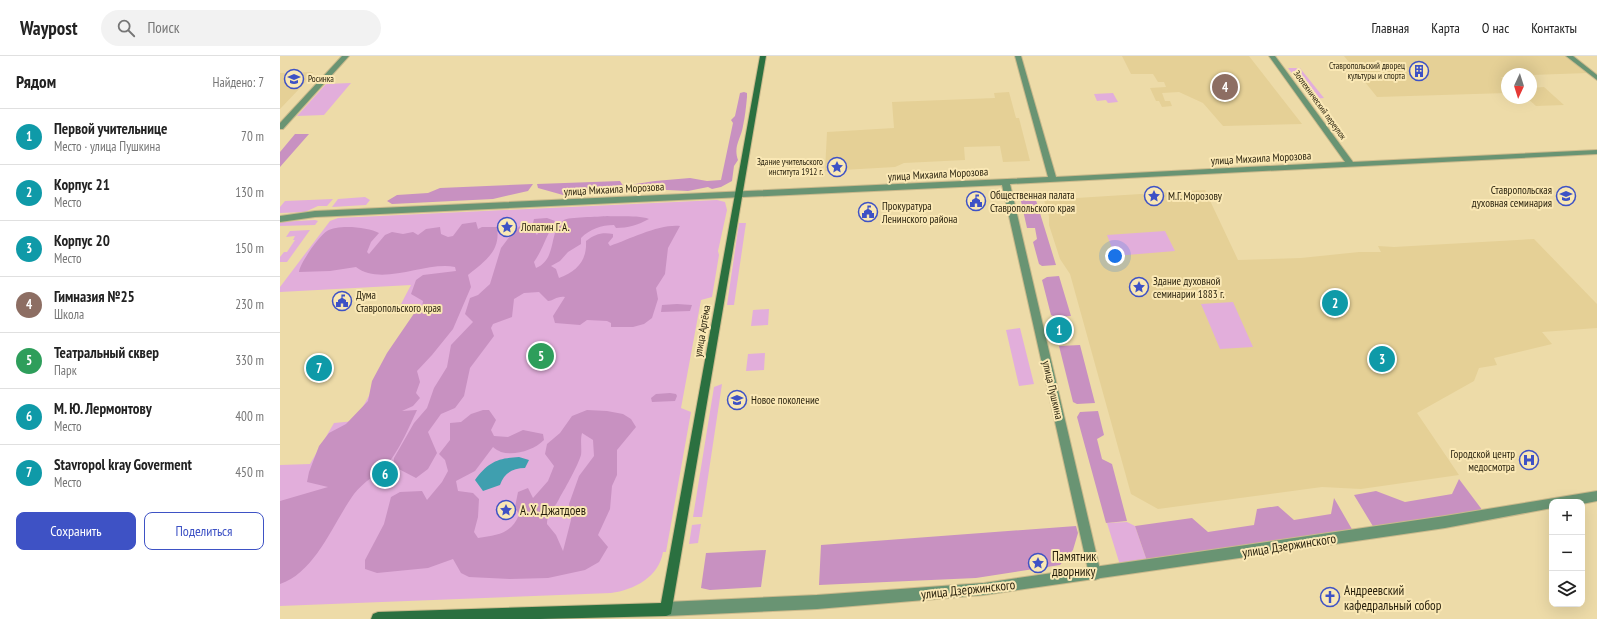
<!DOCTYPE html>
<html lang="ru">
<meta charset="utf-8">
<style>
body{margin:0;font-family:"PT Sans Narrow",sans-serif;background:#f2f2f2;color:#222}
.controls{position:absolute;right:12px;bottom:12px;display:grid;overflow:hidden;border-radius:8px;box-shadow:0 4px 16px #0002}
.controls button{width:36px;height:36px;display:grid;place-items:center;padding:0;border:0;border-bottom:1px solid #e0e0e0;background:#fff;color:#222;font:20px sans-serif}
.compass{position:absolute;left:1221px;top:12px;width:36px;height:36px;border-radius:50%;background:#fff;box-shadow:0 4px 16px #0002;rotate:184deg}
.you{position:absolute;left:835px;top:200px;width:14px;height:14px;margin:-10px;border:3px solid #fff;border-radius:50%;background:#1a73e8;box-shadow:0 0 0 6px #1a73e833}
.badge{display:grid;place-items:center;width:26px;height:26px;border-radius:50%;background:#3e52c5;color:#fff;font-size:13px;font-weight:700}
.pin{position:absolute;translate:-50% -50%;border:2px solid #fff;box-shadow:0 1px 4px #0006}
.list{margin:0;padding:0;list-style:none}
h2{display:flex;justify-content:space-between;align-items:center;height:52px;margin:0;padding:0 16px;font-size:17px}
h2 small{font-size:13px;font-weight:400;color:#767676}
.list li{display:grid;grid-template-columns:26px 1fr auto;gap:12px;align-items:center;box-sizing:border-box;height:56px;padding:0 16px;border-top:1px solid #e0e0e0}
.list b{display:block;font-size:15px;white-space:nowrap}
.list p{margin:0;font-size:13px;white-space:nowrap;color:#767676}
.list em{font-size:13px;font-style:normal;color:#767676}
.actions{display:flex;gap:8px;padding:12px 16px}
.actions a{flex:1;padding:9px 0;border:1px solid #3e52c5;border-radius:8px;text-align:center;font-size:14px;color:#3e52c5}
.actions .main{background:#3e52c5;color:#fff}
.icon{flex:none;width:22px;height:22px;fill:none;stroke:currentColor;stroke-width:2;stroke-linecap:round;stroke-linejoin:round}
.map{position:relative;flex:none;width:1317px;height:563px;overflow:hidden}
header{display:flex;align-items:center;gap:24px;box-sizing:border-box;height:56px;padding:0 20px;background:#fff;border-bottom:1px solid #e0e0e0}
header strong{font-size:19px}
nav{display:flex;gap:22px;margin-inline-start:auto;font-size:14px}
.search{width:280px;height:36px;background:#f2f2f2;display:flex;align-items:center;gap:10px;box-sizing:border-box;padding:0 14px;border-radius:22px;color:#767676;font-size:15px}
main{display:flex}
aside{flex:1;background:#fff}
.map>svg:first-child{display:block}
.built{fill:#e5d096}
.green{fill:#e2aedb}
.forest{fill:#c891c1;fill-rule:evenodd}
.water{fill:#3f9faf}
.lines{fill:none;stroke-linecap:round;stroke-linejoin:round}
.minor-casing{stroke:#c9b98c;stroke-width:2}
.tertiary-casing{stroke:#c9b98c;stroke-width:2}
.secondary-casing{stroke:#c9b98c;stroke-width:2}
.minor{fill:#699473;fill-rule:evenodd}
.tertiary{fill:#699473;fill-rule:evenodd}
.secondary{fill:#2b7040;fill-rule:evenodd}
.labels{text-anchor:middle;stroke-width:4;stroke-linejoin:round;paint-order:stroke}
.far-poi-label{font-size:9px;fill:#261f0b;stroke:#fae8b5;text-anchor:end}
.far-street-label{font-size:9px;fill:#261f0b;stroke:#fae8b5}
.street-label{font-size:11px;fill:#261f0b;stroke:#fae8b5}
.poi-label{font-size:11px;fill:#261f0b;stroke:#fae8b5;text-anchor:start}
.near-poi-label{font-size:13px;fill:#261f0b;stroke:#fae8b5;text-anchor:start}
.near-street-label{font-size:13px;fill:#261f0b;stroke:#fae8b5}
</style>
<header>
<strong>Waypost</strong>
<div class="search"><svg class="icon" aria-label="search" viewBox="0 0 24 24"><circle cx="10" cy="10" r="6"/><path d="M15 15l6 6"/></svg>Поиск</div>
<nav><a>Главная</a><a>Карта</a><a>О нас</a><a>Контакты</a></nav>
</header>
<main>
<aside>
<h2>Рядом<small>Найдено: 7</small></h2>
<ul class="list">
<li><span class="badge" style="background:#0f9aa8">1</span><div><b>Первой учительнице</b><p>Место · улица Пушкина</p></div><em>70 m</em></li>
<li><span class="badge" style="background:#0f9aa8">2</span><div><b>Корпус 21</b><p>Место</p></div><em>130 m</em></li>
<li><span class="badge" style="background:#0f9aa8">3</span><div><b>Корпус 20</b><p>Место</p></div><em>150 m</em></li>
<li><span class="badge" style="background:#8d6e63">4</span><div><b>Гимназия №25</b><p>Школа</p></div><em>230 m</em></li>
<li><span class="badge" style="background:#2e9e5b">5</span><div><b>Театральный сквер</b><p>Парк</p></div><em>330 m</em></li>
<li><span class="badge" style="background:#0f9aa8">6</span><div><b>М. Ю. Лермонтову</b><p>Место</p></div><em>400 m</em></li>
<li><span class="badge" style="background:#0f9aa8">7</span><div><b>Stavropol kray Goverment</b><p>Место</p></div><em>450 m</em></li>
</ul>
<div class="actions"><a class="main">Сохранить</a><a>Поделиться</a></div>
</aside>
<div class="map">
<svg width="1317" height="563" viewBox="0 0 1317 563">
<rect width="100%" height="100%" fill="#eddba8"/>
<path class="built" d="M842,0H969L1022,68L943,70L923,47L899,36L882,37L885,45H890L892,50L882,51L879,45H876L870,32L886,31L884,26H878L873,18H851Z
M1064,0H1287L1308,17L1251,19V18H1227V21H1221L1227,27V37L1097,41Z
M33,16L22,30L0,53V17Z
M1264,31L1284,49L1256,50L1247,42H1251V32Z
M729,36L736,62H739L750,105L723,106L720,90L684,91L685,104L624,107L615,111L545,115L547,76L614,72L612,46L715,42L714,37Z
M925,134L958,204L1021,202L1079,196H1101L1098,190L1114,191L1254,183L1317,248V272L1262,276L1272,288L1214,302L1217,309L1199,312L1194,325L1137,357L1179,419L1081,433L1042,431L878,453L851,438L790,218L780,203L769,169V160L764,144Z"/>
<path class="green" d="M1008,12H1020L1044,42L1031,43Z
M71,27L44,59L17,60L46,28Z
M833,37L838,46L828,47L826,44L817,45L814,38Z
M85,141L90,144L86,149L52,151L58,143Z
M53,143L47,150H38L25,156L0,157V151L5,145Z
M437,144L445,146L447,154L438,195L439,199L432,241L421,244L401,352L411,356L386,496H383C379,521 354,534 331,537L0,550V409L30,408L54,367L75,365L140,248H121L131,229L0,236V231L50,165L58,162Z
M35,164L38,165L35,169L0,170V166Z
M459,167H466L454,249H447Z
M30,174L7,206H0V201L4,196H7L15,184H13L15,180L6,181L10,175Z
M885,175L895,195L835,200L827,179Z
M953,246L973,291L940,293L921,248Z
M489,253L488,269L471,270L473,254Z
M771,266C780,266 785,268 787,276L784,283L777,285Z
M740,272L754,328L739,330L726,274Z
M485,297L484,314L466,315L468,298Z
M442,328L422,461H413L434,331Z
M847,466L855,470L867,505L840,509L827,467Z
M421,468L418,487L409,488L412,469Z"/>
<path class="forest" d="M464,36L467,37V41C466,51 465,61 463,70C461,83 453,90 458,104L454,110L452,125L441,131L432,133L428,131L408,135L387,134L283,139L258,132L257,128L340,125L344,131L349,129L375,125L410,122L427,125L441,124L453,67L451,64L455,60L460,37Z
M15,78H29L0,111V96Z
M253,128L248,135L213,143L112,148L107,145L117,139L148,137L160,132Z
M740,141H755L776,209L762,210L759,208L753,186L757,183L755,172H747Z
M327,160C339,161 359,159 369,163C358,169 348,172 336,172L334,169C321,169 310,173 301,182V188L288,196L280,205L271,210L276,213L279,222C297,215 307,205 306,185C315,178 322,176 333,178V181L328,187L330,190C350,183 379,168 400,170L388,192L385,218L376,232L378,243L372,262L364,268L353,271H331V267L327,265L307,264L300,269L275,267L273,260L285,241C276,240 274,245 268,245L259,236L244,237L234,243L232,261L213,268L211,272L214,280L190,312L184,340L175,352L161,358L148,376L157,397L148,413L136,422L113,410L114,402L134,367L147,352L154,332L167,311L171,289L193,266L185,258L190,242L198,239L210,228L221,192L233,176L240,170L245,169L254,175L257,179L260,173L253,167L254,163L267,162L275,165C267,178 263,193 254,206L256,212C278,203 268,174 284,164C288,161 319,161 327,160Z
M196,166L198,173L202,171H217C221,195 205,205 188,219L191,231L173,273L152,299L137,315L140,326L136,337L140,342L133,350L122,355L137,354C130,369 119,395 108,407C98,418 83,426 74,438C53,467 36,516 0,528V445L48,431L27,426L29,416L39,390L49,377L66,368L88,345L92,325L107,297L135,256L142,251L143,245L131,238L136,224L143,219L176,215L175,211C146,205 102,231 76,211L50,215L19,216C20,207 39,180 47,175C58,168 88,171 99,177L91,186L87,196L89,198L105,179L112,176L123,178L133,176L138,179L146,173L160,171L161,178L168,181L173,180L182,168Z
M779,220L791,260L775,261L771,259L762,224L767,221Z
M397,248L412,249L410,255L381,256L382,249Z
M800,289L815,347L797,348L793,346L779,290Z
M390,337L396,338L397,340L395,345L372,346L371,342L376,338Z
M203,354H209L216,364L211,374L214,380L228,381L243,374L263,378L264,384C254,394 235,400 221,396C219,395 215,393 213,391L195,415L176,425L178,435L193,437L199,443L198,461L194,476L198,482C217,479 231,478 239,459L235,451L238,436L248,432L253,442L268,425L274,410L265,398L267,388L280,377L292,360L307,354L327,355L343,358L351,363L356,371L337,394V419L332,430L330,453L318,479L328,491L319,506L305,514L268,522L230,523L189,521L181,517L173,503L148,512L97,517L85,513V504L104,468L111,441L120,436L142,435L147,444L162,426L168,415L165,404L159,398L170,384V367L181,366L191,358ZM302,377L313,384L314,400L299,420L289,448L291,464L283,495L276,479L267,468C267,456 276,451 280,441C286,431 298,409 301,399C302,392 300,385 302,377Z
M818,355L824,379L817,383L822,403L832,408L847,465L826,467L797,361L800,356Z
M1179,423L1203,455L1094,472L1074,439L1096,435L1125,446L1172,438Z
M1054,442L1073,475L867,505L855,470L912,462L928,476L974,469L977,453L998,450L1014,464L1051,458Z
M796,470L798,477L793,494L780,509L696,522L539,529L541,489Z
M486,494L481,531L430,534L421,532L426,497Z"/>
<path class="water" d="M239,401L249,404L245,412C233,412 224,417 220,429L203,435L195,424C208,406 218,402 239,401Z"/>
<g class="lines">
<g class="minor-casing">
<path id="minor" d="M62,0H69L3,73H0V67Z
M735,0H741L776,121L1065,106L989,0H995L1073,106L1317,94V98L730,128L821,518L820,522L815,524L810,522L809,518L722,129L35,161L0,166V160L35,155L768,121Z"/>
</g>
<g class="tertiary-casing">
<path id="tertiary" d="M1286,0H1293L1317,19V24Z
M1317,435V445L1302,448V446H1272V452L1165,472L704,539L537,553L386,560L381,558L379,553L381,548L386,546L537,539L704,527L1165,460Z"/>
</g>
<g class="secondary-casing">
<path id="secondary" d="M480,0H486L391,558L386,560L260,563H91L93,558L98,556L381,547Z"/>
</g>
<use href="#minor" class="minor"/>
<use href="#tertiary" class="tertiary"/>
<use href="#secondary" class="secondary"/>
</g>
<defs>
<g id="building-ring" transform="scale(1)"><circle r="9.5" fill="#fae8b5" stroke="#3e52c5" stroke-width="1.5"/><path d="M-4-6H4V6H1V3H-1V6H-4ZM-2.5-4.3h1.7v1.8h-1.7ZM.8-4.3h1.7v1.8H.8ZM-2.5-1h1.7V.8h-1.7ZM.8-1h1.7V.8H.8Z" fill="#3e52c5"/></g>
<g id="school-ring" transform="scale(1)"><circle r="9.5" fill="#fae8b5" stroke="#3e52c5" stroke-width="1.5"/><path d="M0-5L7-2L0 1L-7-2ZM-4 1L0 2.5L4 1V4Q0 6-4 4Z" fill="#3e52c5"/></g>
<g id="sight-ring" transform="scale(1)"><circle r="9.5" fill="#fae8b5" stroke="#3e52c5" stroke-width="1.5"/><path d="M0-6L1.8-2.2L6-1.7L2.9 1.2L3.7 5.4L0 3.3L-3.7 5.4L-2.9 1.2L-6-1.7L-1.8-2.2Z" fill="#3e52c5"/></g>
<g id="university-ring" transform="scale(1)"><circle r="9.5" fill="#fae8b5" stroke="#3e52c5" stroke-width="1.5"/><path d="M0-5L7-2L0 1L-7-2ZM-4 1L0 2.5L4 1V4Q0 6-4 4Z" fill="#3e52c5"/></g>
<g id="civic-ring" transform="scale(1)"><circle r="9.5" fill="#fae8b5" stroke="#3e52c5" stroke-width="1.5"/><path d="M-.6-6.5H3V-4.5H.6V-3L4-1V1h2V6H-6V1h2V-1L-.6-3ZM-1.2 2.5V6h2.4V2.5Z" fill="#3e52c5"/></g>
<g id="hospital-ring" transform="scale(1)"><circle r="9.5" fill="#fae8b5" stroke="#3e52c5" stroke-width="1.5"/><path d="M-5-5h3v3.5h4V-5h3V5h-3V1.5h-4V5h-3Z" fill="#3e52c5"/></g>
<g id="church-ring" transform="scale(1)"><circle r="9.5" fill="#fae8b5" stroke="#3e52c5" stroke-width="1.5"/><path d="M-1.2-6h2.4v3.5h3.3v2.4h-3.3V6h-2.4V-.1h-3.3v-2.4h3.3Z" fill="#3e52c5"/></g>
</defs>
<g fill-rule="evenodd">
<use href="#building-ring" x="1139" y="15"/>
<use href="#school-ring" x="14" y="23"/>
<use href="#sight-ring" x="557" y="111"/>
<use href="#sight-ring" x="874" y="140"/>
<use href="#university-ring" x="1286" y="140"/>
<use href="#civic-ring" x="696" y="145"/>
<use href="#civic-ring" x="588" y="156"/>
<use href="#sight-ring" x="227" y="171"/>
<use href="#sight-ring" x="859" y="231"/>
<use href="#civic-ring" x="62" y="245"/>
<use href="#school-ring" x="457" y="344"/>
<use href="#hospital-ring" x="1249" y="404"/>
<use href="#sight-ring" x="226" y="454"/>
<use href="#sight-ring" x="758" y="507"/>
<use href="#church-ring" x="1050" y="541"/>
</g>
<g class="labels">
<g class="far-poi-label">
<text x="1125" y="13">Ставропольский дворец<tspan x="1125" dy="10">культуры и спорта</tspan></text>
<text x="28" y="26" text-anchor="start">Росинка</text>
<text x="543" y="109">Здание учительского<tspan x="543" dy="10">института 1912 г.</tspan></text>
</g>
<g class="far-street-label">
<text transform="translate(1040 49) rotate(54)" y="3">Зоотехнический переулок</text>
</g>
<g class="street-label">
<text transform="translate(981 102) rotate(-3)" y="4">улица Михаила Морозова</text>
<text transform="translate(658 118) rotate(-3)" y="4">улица Михаила Морозова</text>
<text transform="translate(334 133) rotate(-3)" y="4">улица Михаила Морозова</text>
<text transform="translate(422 275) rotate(-80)" y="4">улица Артёма</text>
<text transform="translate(773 334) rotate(77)" y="4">улица Пушкина</text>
</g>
<g class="poi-label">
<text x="1272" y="138" text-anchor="end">Ставропольская<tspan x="1272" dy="13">духовная семинария</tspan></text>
<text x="710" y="143">Общественная палата<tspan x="710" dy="13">Ставропольского края</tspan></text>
<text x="888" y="144">М.Г. Морозову</text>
<text x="602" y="154">Прокуратура<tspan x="602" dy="13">Ленинского района</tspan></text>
<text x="241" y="175">Лопатин Г. А.</text>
<text x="873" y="229">Здание духовной<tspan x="873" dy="13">семинарии 1883 г.</tspan></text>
<text x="76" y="243">Дума<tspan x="76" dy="13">Ставропольского края</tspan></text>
<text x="471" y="348">Новое поколение</text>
<text x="1235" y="402" text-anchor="end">Городской центр<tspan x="1235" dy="13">медосмотра</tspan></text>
</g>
<g class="near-poi-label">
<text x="240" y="459">А. Х. Джатдоев</text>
<text x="772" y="505">Памятник<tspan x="772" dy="15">дворнику</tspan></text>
<text x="1064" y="539">Андреевский<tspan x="1064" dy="15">кафедральный собор</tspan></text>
</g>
<g class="near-street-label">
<text transform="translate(1009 489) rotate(-9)" y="5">улица Дзержинского</text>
<text transform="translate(688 533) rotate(-6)" y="5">улица Дзержинского</text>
</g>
</g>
</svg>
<div class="controls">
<button>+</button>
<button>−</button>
<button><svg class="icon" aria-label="layers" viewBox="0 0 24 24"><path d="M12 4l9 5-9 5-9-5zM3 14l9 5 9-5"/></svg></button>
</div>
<svg class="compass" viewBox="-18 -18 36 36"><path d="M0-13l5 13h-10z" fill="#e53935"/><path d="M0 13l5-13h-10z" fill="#767676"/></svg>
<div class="you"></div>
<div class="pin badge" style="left:779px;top:274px;background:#0f9aa8">1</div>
<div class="pin badge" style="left:1055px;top:247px;background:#0f9aa8">2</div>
<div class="pin badge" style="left:1102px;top:303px;background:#0f9aa8">3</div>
<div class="pin badge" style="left:945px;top:31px;background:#8d6e63">4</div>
<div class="pin badge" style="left:261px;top:300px;background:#2e9e5b">5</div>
<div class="pin badge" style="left:105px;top:418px;background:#0f9aa8">6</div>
<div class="pin badge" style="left:39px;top:312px;background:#0f9aa8">7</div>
</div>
</main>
